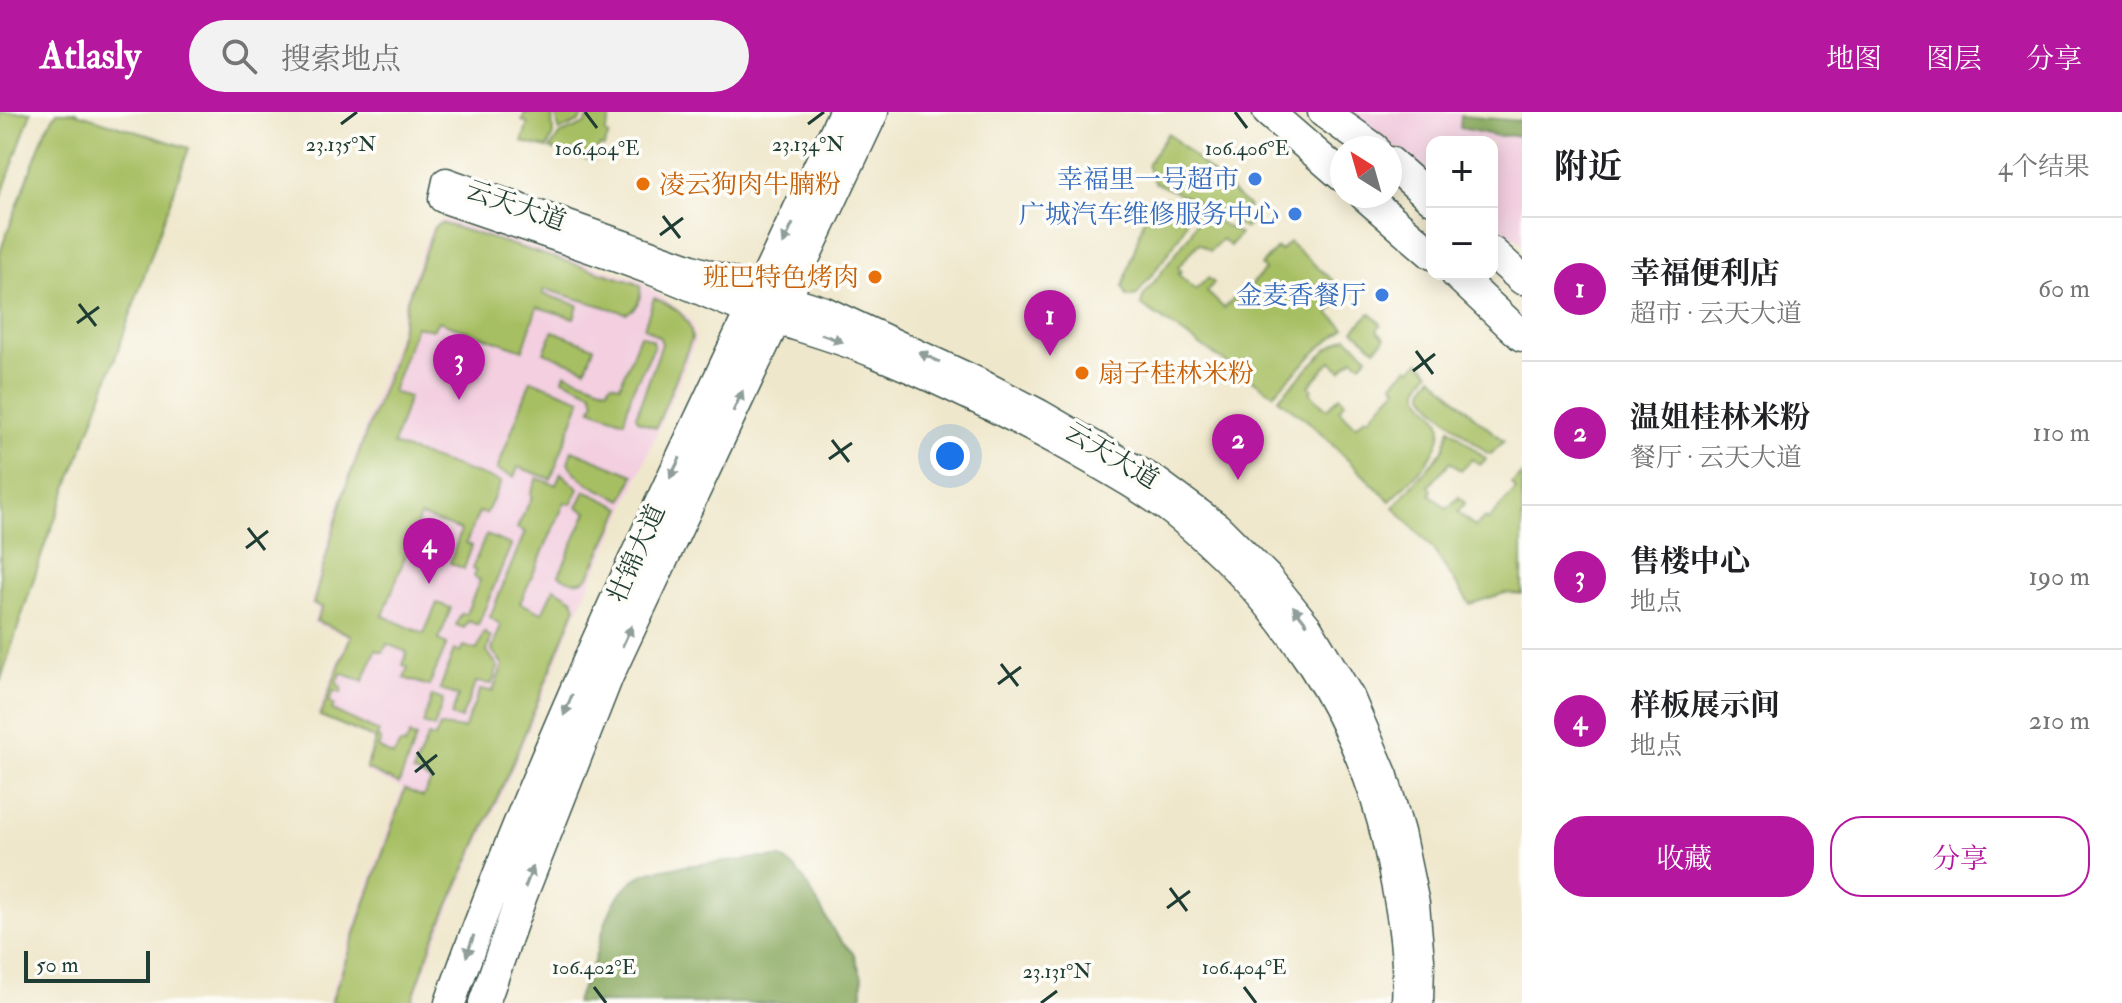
<!DOCTYPE html>
<html lang="zh">
<meta charset="utf-8">
<style>
body{margin:0;font-family:"IM FELL Double Pica","Noto Serif SC",serif;background:#f2f2f2;color:#202124}
.controls{position:absolute;right:24px;top:24px;display:grid;overflow:hidden;border-radius:16px;box-shadow:0 4px 20px #0003}
.controls button{width:72px;height:72px;display:grid;place-items:center;padding:0;border:0;border-bottom:2px solid #e0e0e0;background:#fff;color:#202124;font:40px sans-serif}
.compass{position:absolute;left:1330px;top:24px;width:72px;height:72px;border-radius:50%;background:#fff;box-shadow:0 4px 20px #0003;rotate:323deg}
.scale{position:absolute;left:24px;bottom:20px;width:126px;box-sizing:border-box;padding-left:8px;border:4px solid #1f3d34;border-top:0;font-size:22px;line-height:28px;white-space:nowrap;color:#1f3d34;-webkit-text-stroke:6px #fdfcf7;paint-order:stroke}
.you{position:absolute;left:950px;top:344px;width:28px;height:28px;margin:-20px;border:6px solid #fff;border-radius:50%;background:#1a73e8;box-shadow:0 0 0 12px #1a73e833}
.badge{display:grid;place-items:center;width:52px;height:52px;border-radius:50%;background:#b5179e;color:#fff;font-size:26px;font-weight:700}
.pin{position:absolute;translate:-50% -66px;filter:drop-shadow(0 2px 4px #0008)}
.pin::after{content:'';position:absolute;top:42px;width:28px;height:24px;background:inherit;clip-path:polygon(0 0,100% 0,50% 100%)}
.list{margin:0;padding:0;list-style:none}
h2{display:flex;justify-content:space-between;align-items:center;height:104px;margin:0;padding:0 32px;font-size:34px}
h2 small{font-size:26px;font-weight:400;color:#757577}
.list li{display:grid;grid-template-columns:52px 1fr auto;gap:24px;align-items:center;box-sizing:border-box;height:144px;padding:0 32px;border-top:2px solid #e0e0e0}
.list b{display:block;font-size:30px;white-space:nowrap}
.list p{margin:0;font-size:26px;white-space:nowrap;color:#757577}
.list em{font-size:26px;font-style:normal;color:#757577}
.actions{display:flex;gap:16px;padding:24px 32px}
.actions a{flex:1;padding:18px 0;border:2px solid #b5179e;border-radius:32px;text-align:center;font-size:28px;color:#b5179e}
.actions .main{background:#b5179e;color:#fff}
.icon{flex:none;width:44px;height:44px;fill:none;stroke:currentColor;stroke-width:2;stroke-linecap:round;stroke-linejoin:round}
.map{position:relative;flex:none;width:1522px;height:891px;overflow:hidden}
header{display:flex;align-items:center;gap:48px;box-sizing:border-box;height:112px;padding:0 40px;background:#b5179e;color:#fff}
header strong{font-size:38px}
nav{display:flex;gap:44px;margin-inline-start:auto;font-size:28px}
.search{width:560px;height:72px;background:#f2f2f2;display:flex;align-items:center;gap:20px;box-sizing:border-box;padding:0 28px;border-radius:44px;color:#757577;font-size:30px}
main{display:flex}
aside{flex:1;background:#fff}
.map>svg:first-child{display:block}
.built{fill:#f3cfe0}
.green{fill:#a7bf64;stroke:#637e4c;stroke-width:2}
.forest{fill:#85a65a;stroke:#527247;stroke-width:2}
.lines{fill:none;stroke-linecap:round;stroke-linejoin:round}
.secondary-casing{stroke:#3e564b;stroke-width:29}
.primary-casing{stroke:#3e564b;stroke-width:33}
.secondary{stroke:#fff;stroke-width:26}
.primary{stroke:#fff;stroke-width:30}
.oneway{fill:#8f9e9a}
.ticks{fill:none;stroke:#1f3d34;stroke-width:3}
.shop-dot{fill:#3f7fe0;stroke:#fdfcf7;stroke-width:3}
.food-dot{fill:#e8710a;stroke:#fdfcf7;stroke-width:3}
.labels{text-anchor:middle;stroke-width:7;stroke-linejoin:round;paint-order:stroke}
.shop-label{font-size:26px;fill:#366cbe;stroke:#fdfcf7;text-anchor:end}
.food-label{font-size:26px;fill:#c56008;stroke:#fdfcf7;text-anchor:start}
.street-label{font-size:26px;fill:#1f3d34;stroke:#fdfcf7}
.ticks-label{font-size:20px;text-anchor:middle;fill:#1f3d34;stroke:#fdfcf7;stroke-width:7;stroke-linejoin:round;paint-order:stroke}
</style>
<header>
<strong>Atlasly</strong>
<div class="search"><svg class="icon" aria-label="search" viewBox="0 0 24 24"><circle cx="10" cy="10" r="6"/><path d="M15 15l6 6"/></svg>搜索地点</div>
<nav><a>地图</a><a>图层</a><a>分享</a></nav>
</header>
<main>
<div class="map">
<svg width="1522" height="891" viewBox="0 0 1522 891">
<rect width="100%" height="100%" fill="#fdfcf7"/>
<filter id="ink" filterUnits="userSpaceOnUse"><feTurbulence type="fractalNoise" baseFrequency=".0125" numOctaves="2"/><feDisplacementMap in="SourceGraphic" scale="16" xChannelSelector="R" yChannelSelector="G"/><feConvolveMatrix kernelMatrix="1 2 1 2 8 2 1 2 1" color-interpolation-filters="sRGB"/></filter>
<filter id="wash" filterUnits="userSpaceOnUse"><feTurbulence type="fractalNoise" baseFrequency=".006" numOctaves="4" result="noise"/><feDisplacementMap in="SourceGraphic" scale="32" xChannelSelector="R" yChannelSelector="G"/><feGaussianBlur stdDeviation="1.8" result="paint"/><feColorMatrix in="noise" values="0 0 0 0 0 0 0 0 0 0 0 0 0 0 0 0 0 1.4 0 .05"/><feComposite in="paint" operator="in"/></filter>
<g filter="url(#wash)">
<rect width="100%" height="100%" fill="#efe7cb"/>
<path class="built" d="M1351,0H1461V16L1498,24L1522,23V131L1492,109V30H1432V63Z
M446,108L639,168L687,204L693,213L695,230L624,399L578,497L513,657L436,828L413,891H328L402,677L364,659L373,628L317,603L348,524L313,511L318,496L310,493L337,395L398,221L404,189L430,118L439,109Z"/>
<path class="green" d="M0,0H31L0,88Z
M57,0H74L189,36L93,309L45,433L0,570V140L46,17Z
M525,0H552L553,23L547,36L522,30L528,11L522,9Z
M556,0H586L579,10L559,19Z
M591,0L612,2L605,21L609,23L604,35L599,34L593,49L550,37L559,23L585,12Z
M1168,21L1249,95L1245,100L1253,108L1245,117L1212,97L1154,70L1147,53Z
M1166,86C1177,89 1187,95 1186,108C1186,122 1146,169 1137,183L1127,185L1123,175L1147,97L1156,89Z
M1198,98L1240,122L1230,134L1222,127L1210,139L1199,131L1178,155L1181,159L1178,162L1195,178L1208,166L1214,171L1207,180L1224,196L1234,186L1237,188L1265,158L1261,153L1277,136L1280,139L1289,130L1347,181L1329,201L1345,216L1321,235L1273,282L1141,193L1143,185L1191,121L1196,110L1195,99Z
M441,111L632,170L640,174C642,186 637,197 626,201L544,177L543,182L578,193L574,206L537,195L523,238L438,209L433,218L416,214L392,280L409,285L393,333L501,370L486,402L479,400L466,431L472,434L464,457L450,451L461,418L420,404L383,504L424,522L437,491L451,496L439,528L447,532L429,574L404,566L408,555L403,553L407,540L387,532L383,540L376,538L363,569L341,561L337,572L342,575L341,581L334,579L329,590L334,593L332,598L379,620L377,625L381,628L378,636L393,644L400,632L405,633L410,623L416,626L399,672L366,657L376,627L320,604L351,523L316,509L322,495L313,492L345,377L391,255L401,219L406,191L434,115Z
M654,186C673,194 690,203 692,226L656,316L638,309L636,304L662,232L660,226L644,215Z
M1370,201L1381,212L1377,218L1385,226L1375,237L1354,218Z
M553,219L594,235L586,257L544,240Z
M640,223L653,228L654,235L632,279L624,309L591,297L595,289L592,280L563,267L565,261L607,277L611,271L620,273Z
M1347,225L1368,244L1361,252L1353,246L1341,258L1331,249L1309,274L1312,277L1310,281L1327,297L1340,284L1345,290L1339,298L1356,314L1366,305L1369,306L1397,276L1393,271L1408,255L1411,257L1420,249L1430,260C1399,291 1443,292 1441,318C1439,345 1408,371 1390,389L1309,310L1278,287L1327,237Z
M1433,264L1477,307L1504,329L1491,342L1487,341C1476,331 1427,293 1424,281C1423,274 1429,268 1433,264Z
M531,268L581,287L551,367L518,355L514,365L497,358Z
M1450,316L1486,347L1480,353L1472,347L1461,359L1450,350L1429,374L1432,378L1430,382L1447,397L1459,385L1465,391L1458,400L1475,415L1485,406L1488,408L1516,378L1512,372L1522,362V482L1505,481L1470,492L1432,436L1394,395L1444,337Z
M572,338L634,363L623,388C601,378 581,372 568,351Z
M561,361L579,377L571,392L565,390L520,491L542,501L554,476L573,487L576,495L511,655L433,828L411,891H331L405,677L423,685L431,669L413,660L428,624L435,626L440,614L464,617L480,578L493,579L503,553L492,538L501,513L490,505L525,420L517,416L532,385L530,383L537,366L556,373Z
M585,379L622,396L589,464C579,473 570,470 559,463L587,400L577,395Z
M486,423L511,433L478,513L468,509L464,516L456,513L461,502H466L480,468L474,465L476,459L472,457Z
M484,520L491,526L487,539L498,555L492,572L476,570L461,607L451,604L458,584L440,577L454,538L460,540L463,534L477,538Z
M432,584L443,588L434,616L423,612Z"/>
<path class="forest" d="M1461,4L1522,9V23L1498,24L1460,16Z
M756,746H781L793,754L805,769L836,823L854,842L862,865V884L849,891H575C581,876 591,861 595,846C604,813 614,769 653,759C686,751 723,752 756,746Z"/>
</g>
<g filter="url(#ink)">
<g class="lines">
<g class="secondary-casing">
<path id="secondary" d="M1405,891C1408,837 1398,788 1387,736C1359,604 1279,486 1174,402C1142,377 1105,357 1070,337C1006,302 941,269 873,242C833,225 791,215 750,200C718,188 687,173 655,161C585,134 513,112 442,87L446,69L692,156L825,198L976,268L1040,301L1156,368L1218,414L1268,464L1309,515L1351,585L1385,664L1401,720L1416,792L1421,848L1420,891"/>
</g>
<g class="primary-casing">
<path id="primary" d="M1268,0L1342,64
M1323,0L1374,36
M1390,50L1432,87
M1365,84L1432,142
M1492,140L1522,167
M1456,162L1522,224
M450,891C559,584 708,295 844,0
M484,891L522,783L608,564L873,0"/>
</g>
<use href="#secondary" class="secondary"/>
<use href="#primary" class="primary"/>
</g>
<defs><path id="oneway-solid" d="M-6-.8H1V-3.2L6.5 0L1 3.2V.8H-6Z" transform="scale(2)"/></defs>
<g class="oneway">
<use href="#oneway-solid" transform="translate(788 122) rotate(115)"/>
<use href="#oneway-solid" transform="translate(832 226) rotate(20)"/>
<use href="#oneway-solid" transform="translate(929 245) rotate(-155)"/>
<use href="#oneway-solid" transform="translate(738 289) rotate(-65)"/>
<use href="#oneway-solid" transform="translate(675 356) rotate(116)"/>
<use href="#oneway-solid" transform="translate(1300 503) rotate(-128)"/>
<use href="#oneway-solid" transform="translate(627 524) rotate(-65)"/>
<use href="#oneway-solid" transform="translate(568 593) rotate(112)"/>
<use href="#oneway-solid" transform="translate(529 765) rotate(-69)"/>
<use href="#oneway-solid" transform="translate(470 834) rotate(109)"/>
</g>
</g>
<path class="ticks" d="M585,0L597,16M1235,0L1247,16M341,12L357,0M808,12L824,0M663,104L680,126M660,123L683,106M79,192L96,214M77,211L99,195M1416,239L1433,262M1413,259L1435,242M832,328L849,350M829,347L852,331M248,416L265,438M246,436L268,419M1001,552L1018,574M998,572L1021,555M417,640L434,663M415,660L437,643M1170,776L1187,799M1167,796L1190,779M594,875L606,891M1244,875L1256,891M1041,891L1057,879"/>
<g class="shop-dot">
<circle cx="1255" cy="67" r="8"/>
<circle cx="1295" cy="102" r="8"/>
<circle cx="1382" cy="183" r="8"/>
</g>
<g class="food-dot">
<circle cx="643" cy="72" r="8"/>
<circle cx="875" cy="165" r="8"/>
<circle cx="1082" cy="261" r="8"/>
</g>
<g class="labels">
<g class="shop-label">
<text x="1239" y="76">幸福里一号超市</text>
<text x="1279" y="111">广城汽车维修服务中心</text>
<text x="1366" y="192">金麦香餐厅</text>
</g>
<g class="food-label">
<text x="659" y="81">凌云狗肉牛腩粉</text>
<text x="859" y="174" text-anchor="end">班巴特色烤肉</text>
<text x="1098" y="270">扇子桂林米粉</text>
</g>
<g class="street-label">
<text transform="translate(516 93) rotate(19)" y="9">云天大道</text>
<text transform="translate(1112 343) rotate(31)" y="9">云天大道</text>
<text transform="translate(636 441) rotate(-66)" y="9">壮锦大道</text>
</g>
</g>
<g class="ticks-label">
<text x="341" y="39">23.135°N</text>
<text x="808" y="39">23.134°N</text>
<text x="597" y="43">106.404°E</text>
<text x="1247" y="43">106.406°E</text>
<text x="594" y="862">106.402°E</text>
<text x="1244" y="862">106.404°E</text>
<text x="1057" y="866">23.131°N</text>
</g>
</svg>
<div class="controls">
<button>+</button>
<button>−</button>
</div>
<svg class="compass" viewBox="-18 -18 36 36"><path d="M0-13l5 13h-10z" fill="#e53935"/><path d="M0 13l5-13h-10z" fill="#757577"/></svg>
<div class="scale">50 m</div>
<div class="you"></div>
<div class="pin badge" style="left:1050px;top:244px">1</div>
<div class="pin badge" style="left:1238px;top:368px">2</div>
<div class="pin badge" style="left:459px;top:288px">3</div>
<div class="pin badge" style="left:429px;top:472px">4</div>
</div>
<aside>
<h2>附近<small>4个结果</small></h2>
<ul class="list">
<li><span class="badge">1</span><div><b>幸福便利店</b><p>超市 · 云天大道</p></div><em>60 m</em></li>
<li><span class="badge">2</span><div><b>温姐桂林米粉</b><p>餐厅 · 云天大道</p></div><em>110 m</em></li>
<li><span class="badge">3</span><div><b>售楼中心</b><p>地点</p></div><em>190 m</em></li>
<li><span class="badge">4</span><div><b>样板展示间</b><p>地点</p></div><em>210 m</em></li>
</ul>
<div class="actions"><a class="main">收藏</a><a>分享</a></div>
</aside>
</main>
